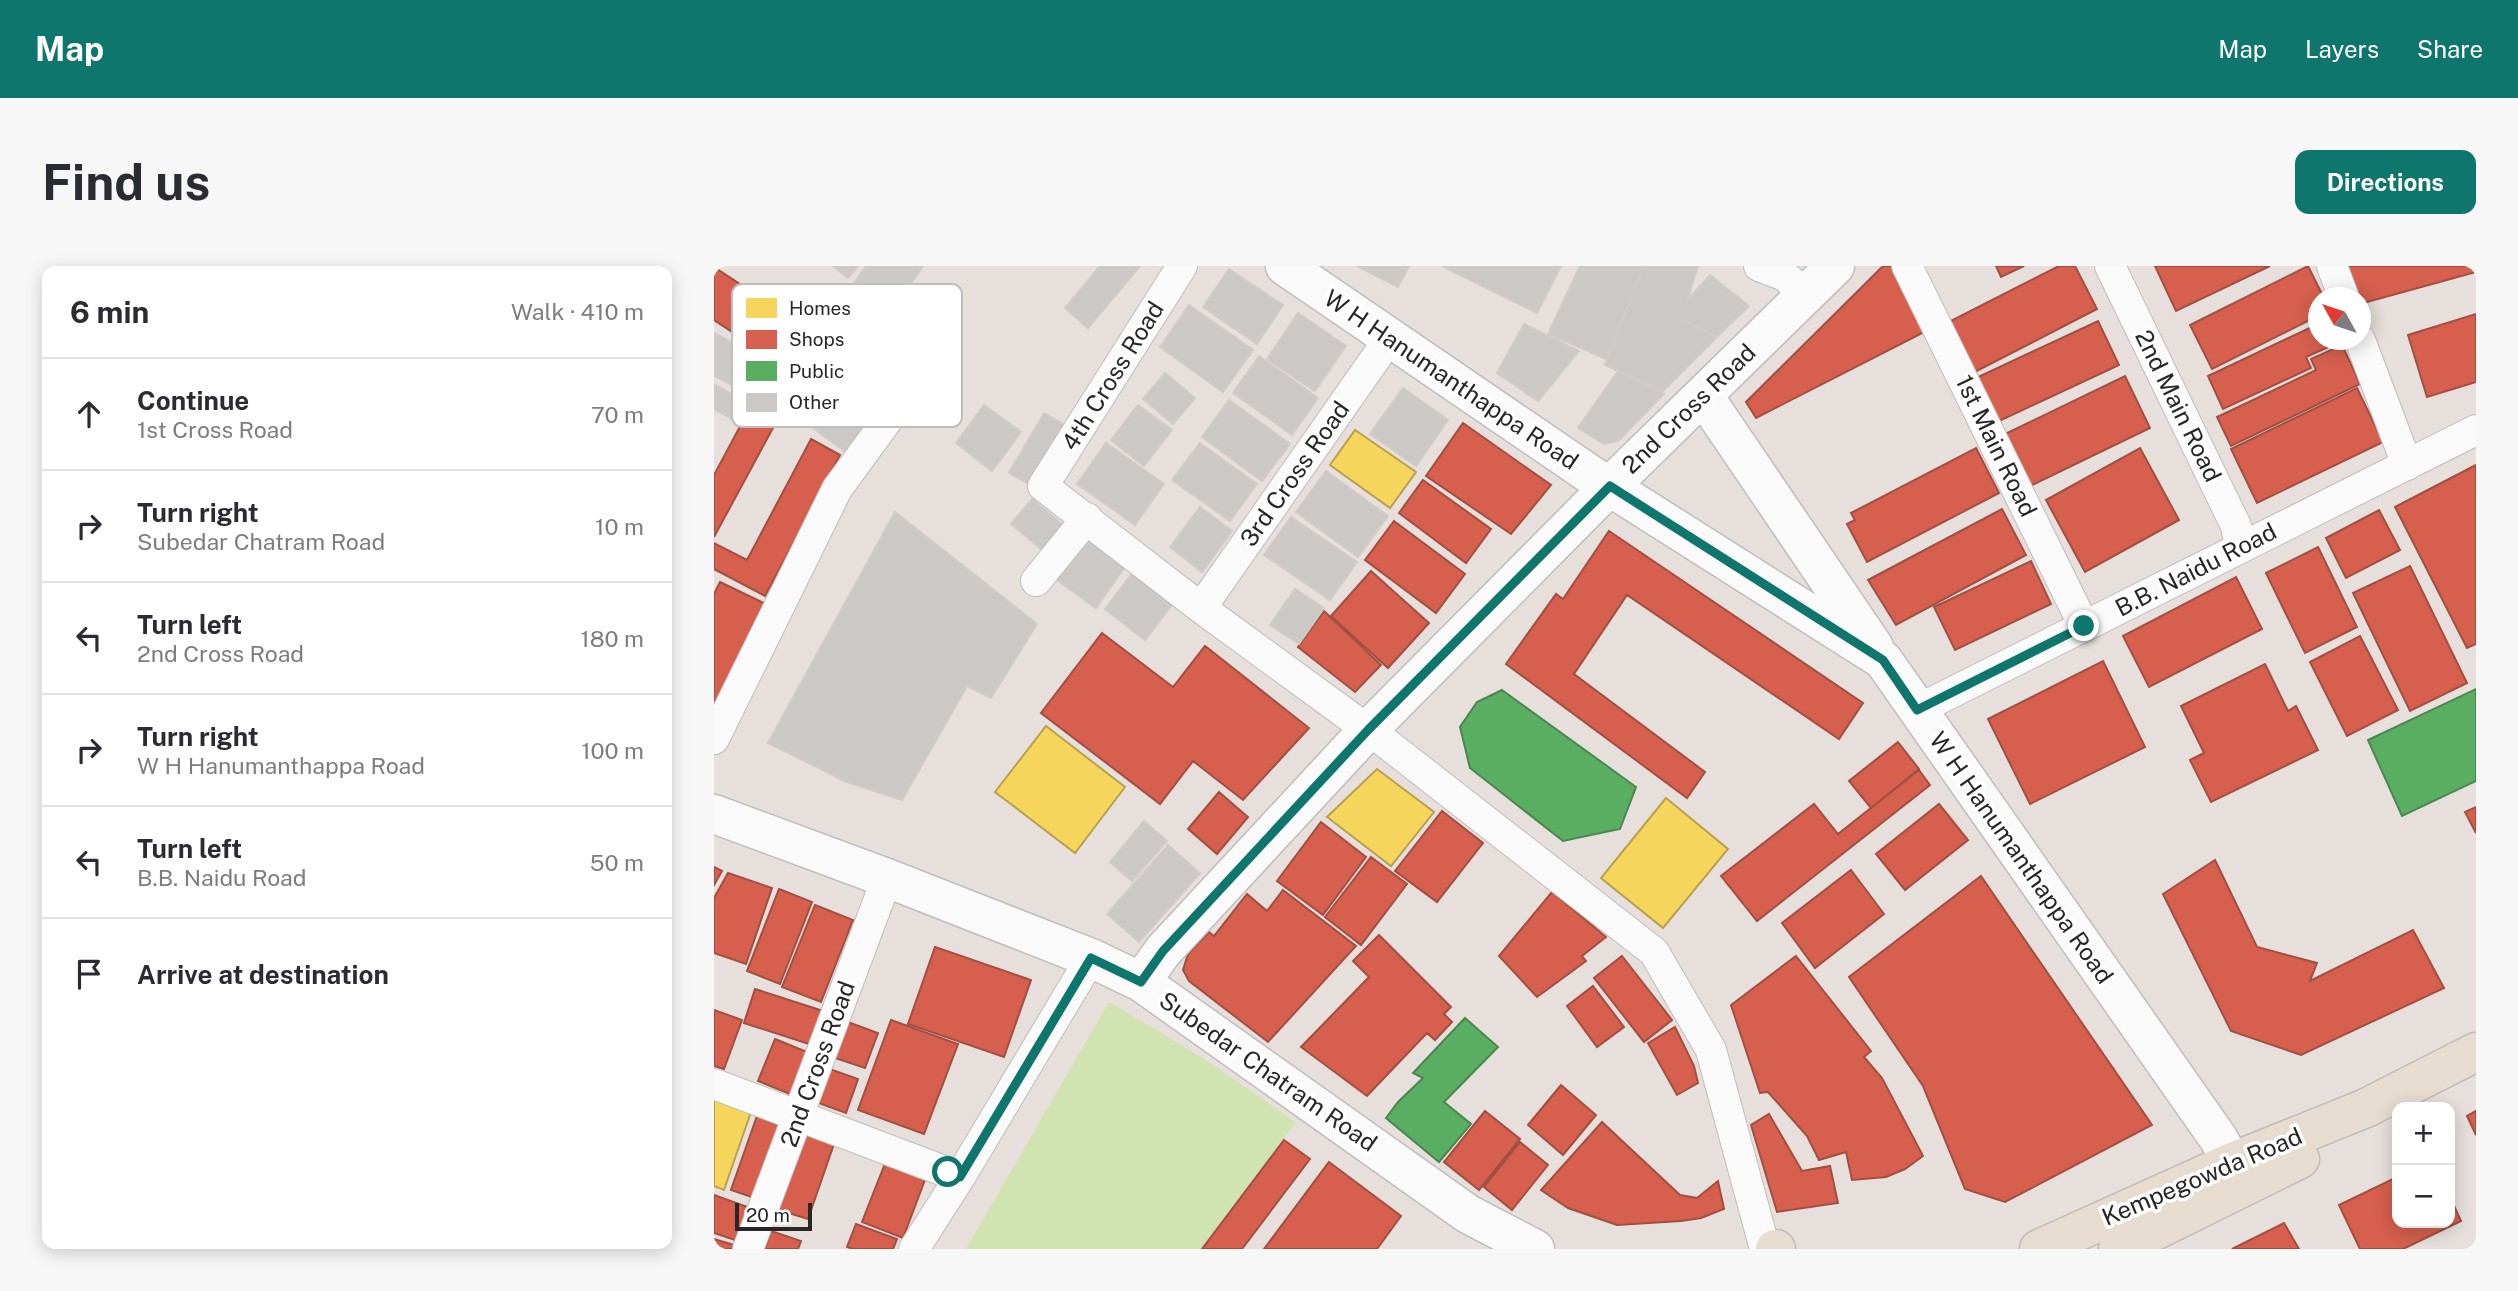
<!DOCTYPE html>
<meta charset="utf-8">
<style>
body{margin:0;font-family:"Public Sans",sans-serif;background:#f7f7f7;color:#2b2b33}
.controls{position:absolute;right:21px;bottom:21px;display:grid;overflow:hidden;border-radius:14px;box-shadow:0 4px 18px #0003}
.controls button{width:63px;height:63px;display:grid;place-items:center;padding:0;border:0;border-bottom:2px solid #e1e1e2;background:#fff;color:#2b2b33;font:35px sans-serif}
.compass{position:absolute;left:1594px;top:21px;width:63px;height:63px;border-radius:50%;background:#fff;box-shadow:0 4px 18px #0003;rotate:310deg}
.scale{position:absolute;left:21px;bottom:18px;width:77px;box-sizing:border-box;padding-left:7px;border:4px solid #272727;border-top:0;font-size:19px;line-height:24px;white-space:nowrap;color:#272727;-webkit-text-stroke:5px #fff;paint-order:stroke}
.stop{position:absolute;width:21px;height:21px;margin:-16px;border:5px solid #0f766e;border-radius:50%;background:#fff}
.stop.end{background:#0f766e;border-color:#fff;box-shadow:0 2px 7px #0008}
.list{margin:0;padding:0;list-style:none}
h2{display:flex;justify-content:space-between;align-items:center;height:91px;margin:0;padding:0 28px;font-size:30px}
h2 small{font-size:23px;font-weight:400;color:#7c7c81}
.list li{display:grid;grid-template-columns:46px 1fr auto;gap:21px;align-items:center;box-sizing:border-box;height:112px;padding:0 28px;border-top:2px solid #e1e1e2}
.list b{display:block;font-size:26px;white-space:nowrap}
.list p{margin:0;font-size:23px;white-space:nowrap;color:#7c7c81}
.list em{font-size:23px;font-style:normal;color:#7c7c81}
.icon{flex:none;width:38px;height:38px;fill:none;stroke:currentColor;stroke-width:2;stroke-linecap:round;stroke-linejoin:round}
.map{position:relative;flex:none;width:1762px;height:983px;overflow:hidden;border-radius:14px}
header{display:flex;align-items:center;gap:42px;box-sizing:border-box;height:98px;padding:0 35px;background:#0f766e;color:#fff}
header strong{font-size:33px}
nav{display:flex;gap:38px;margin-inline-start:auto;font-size:24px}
.intro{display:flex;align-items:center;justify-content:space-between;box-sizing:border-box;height:168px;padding:0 42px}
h1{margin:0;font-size:49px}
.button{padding:18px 32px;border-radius:14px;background:#0f766e;color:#fff;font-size:24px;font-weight:700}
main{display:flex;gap:42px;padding:0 42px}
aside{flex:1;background:#fff;border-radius:14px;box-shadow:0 4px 18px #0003}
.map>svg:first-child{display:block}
.green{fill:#d0e3b1}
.homes{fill:#f6d55c;stroke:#b8a14c;stroke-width:2}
.shops{fill:#d6604d;stroke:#a24f42;stroke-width:2}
.public{fill:#5aae61;stroke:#4b8650;stroke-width:2}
.building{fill:#ccc8c5;stroke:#d1cbc8;stroke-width:2}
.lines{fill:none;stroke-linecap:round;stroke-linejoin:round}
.street-casing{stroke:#bfbdbd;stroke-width:32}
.secondary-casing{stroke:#bfbdbd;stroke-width:41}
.primary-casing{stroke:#bfbcbb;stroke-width:41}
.street{stroke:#fbfafa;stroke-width:30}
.secondary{stroke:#fbfafa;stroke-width:38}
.primary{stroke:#e7dcd0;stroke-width:38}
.route{stroke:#0f766e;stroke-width:9}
.labels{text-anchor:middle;stroke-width:7;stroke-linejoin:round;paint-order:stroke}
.street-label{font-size:24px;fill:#272727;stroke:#fff}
.key{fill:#fff;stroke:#bebebe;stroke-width:2}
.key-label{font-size:19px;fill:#272727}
</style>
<header>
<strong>Map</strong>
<nav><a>Map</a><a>Layers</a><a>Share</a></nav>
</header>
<div class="intro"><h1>Find us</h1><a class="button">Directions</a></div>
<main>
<aside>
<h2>6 min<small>Walk · 410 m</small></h2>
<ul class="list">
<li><svg class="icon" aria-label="ahead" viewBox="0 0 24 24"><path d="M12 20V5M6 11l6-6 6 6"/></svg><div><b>Continue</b><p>1st Cross Road</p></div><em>70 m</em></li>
<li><svg class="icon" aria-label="right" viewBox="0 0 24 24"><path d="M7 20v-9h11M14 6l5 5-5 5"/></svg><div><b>Turn right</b><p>Subedar Chatram Road</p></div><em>10 m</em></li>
<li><svg class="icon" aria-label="left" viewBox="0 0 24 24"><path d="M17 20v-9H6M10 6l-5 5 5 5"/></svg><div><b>Turn left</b><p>2nd Cross Road</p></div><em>180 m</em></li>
<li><svg class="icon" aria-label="right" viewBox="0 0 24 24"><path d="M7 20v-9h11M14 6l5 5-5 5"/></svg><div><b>Turn right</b><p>W H Hanumanthappa Road</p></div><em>100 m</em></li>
<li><svg class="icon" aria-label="left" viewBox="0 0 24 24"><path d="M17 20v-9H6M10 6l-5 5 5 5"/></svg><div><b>Turn left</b><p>B.B. Naidu Road</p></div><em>50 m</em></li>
<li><svg class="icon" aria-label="arrive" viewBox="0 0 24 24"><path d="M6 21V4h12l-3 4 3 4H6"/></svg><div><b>Arrive at destination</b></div></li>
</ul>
</aside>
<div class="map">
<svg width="1762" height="983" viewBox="0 0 1762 983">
<rect width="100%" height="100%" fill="#e6dfdb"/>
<path class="green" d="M395,736L487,791L582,856L488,983H252Z"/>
<path class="homes" d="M641,164L702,206L676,242L616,199Z
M332,460L411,521L361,587L281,526Z
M663,503L720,546L677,600L613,551Z
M952,532L1014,583L949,662L887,612Z
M0,831L38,843L10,924L0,920Z"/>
<path class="shops" d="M1169,0H1186L1218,62L1042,152L1032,136Z
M1282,0H1310L1287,11Z
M1345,0H1361L1383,43L1257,108L1231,58Z
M1441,0H1556L1462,45Z
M1594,0L1610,32H1604V50L1498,103L1476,59Z
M1634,0H1762V6L1646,38V32H1643Z
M0,1L75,50L50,87L0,54Z
M1762,48V116L1713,131L1694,69Z
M1384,55L1405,99L1281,157L1260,113Z
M1604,58V74H1630L1592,91L1597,102L1509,143L1494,110Z
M1628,79L1646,118L1517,180L1503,151L1602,104L1597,93Z
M1411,110L1436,162L1312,222L1287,170Z
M1643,122L1669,176L1543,237L1517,183Z
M39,136L66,149L0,271V209Z
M749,157L837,219L797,268L712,210Z
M97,173L126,189L51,330L0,303V277L33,294Z
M1262,182L1285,227L1153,296L1133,258L1141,254L1137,247Z
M1426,182L1465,254L1371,306L1332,234Z
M1762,199V378L1753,382L1681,241Z
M709,214L777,263L752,297L685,247Z
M1288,243L1312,289L1182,359L1154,314Z
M1665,244L1686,284L1632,312L1612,272Z
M680,255L751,308L722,347L651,294Z
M895,265L1149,437L1125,473L913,329L860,408L991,506L973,532L792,398L842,328L849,333Z
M1604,281L1643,361L1591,387L1552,307Z
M1317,295L1337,338L1241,384L1220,341Z
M1696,300L1753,417L1696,445L1639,327Z
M657,305L715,357L674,402L617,350Z
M1522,311L1548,363L1435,421L1409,370Z
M6,316L52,338L0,446V328Z
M610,345L667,399L641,426L584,381Z
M388,367L459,421L491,380L595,462L529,534L479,495L446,538L327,447Z
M1646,370L1684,444L1633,470L1596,396Z
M1389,395L1431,481L1316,538L1274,453Z
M1551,398L1574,445L1582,440L1604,484L1497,536L1476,494L1490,487L1467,440Z
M1184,476L1205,503L1157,542L1135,515Z
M1205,504L1216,519L1043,655L1007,610L1100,538L1124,568Z
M505,526L534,551L503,588L474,563Z
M1225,538L1254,574L1191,624L1162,588Z
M1762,541V567L1751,546Z
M728,545L769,577L723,636L681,605Z
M607,556L652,591L609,649L563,615Z
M657,591L693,618L647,679L611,651Z
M1501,594L1543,681L1603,697L1596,715L1699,664L1730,722L1587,789L1517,765L1449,628Z
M0,601L8,605L0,619Z
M1137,604L1170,648L1101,702L1068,657Z
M14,607L58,622L32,698L0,687V632Z
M1267,610L1438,859L1291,936L1251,923L1209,820L1135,711Z
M65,623L98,636L66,718L33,705Z
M569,624L642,680L554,776L475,715L469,704L474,688L495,666L500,670L533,628L553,645Z
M838,626L892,671L868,690L872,695L823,731L785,690Z
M101,639L139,654L107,736L68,721Z
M665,669L737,741L730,748L738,756L721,774L713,767L653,830L587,781L655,711L639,695Z
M221,681L317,714L290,791L194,758Z
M908,690L958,754L930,776L880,712Z
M1082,690L1157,785L1150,791L1168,812L1209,890L1191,903L1172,911L1138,914L1132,886L1105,894L1093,870L1054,826L1046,827L1017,739Z
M879,720L910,761L883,781L853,740Z
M41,723L109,745L98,779L30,757Z
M0,744L28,754L10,803L0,800Z
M177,754L244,778L210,868L144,844Z
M131,755L164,767L151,802L118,791Z
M961,761L980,800L984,817L963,829L934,777Z
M61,773L98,788L81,830L44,815Z
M110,801L144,813L132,847L99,835Z
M847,819L882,849L849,889L814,859Z
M771,845L806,873L765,924L730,896Z
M1762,845V869L1753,850Z
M44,847L74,858L46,934L17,924Z
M1055,848L1088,905L1116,900L1124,937L1063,946L1037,859Z
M888,856L966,929L983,932L1004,915L1010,943L987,952L967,955L903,959L854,942L827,924Z
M90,861L122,872L94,953L62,943Z
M570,874L596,893L528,983H488Z
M806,876L834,899L798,944L770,921Z
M172,895L212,911L189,972L148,956Z
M615,896L687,950L663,983H550Z
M1683,911V957H1736V931L1747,955L1689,983H1646L1625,939Z
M0,929L42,944L30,977L0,967Z
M1570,957L1585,983H1518Z
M142,958L183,973L179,983H139L133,981Z
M57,965L87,975L84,983H51Z
M0,973L20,979L19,983H0Z"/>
<path class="public" d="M1762,423V515L1688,550L1654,474Z
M788,424L922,521L906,563L849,575L756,502L746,461L763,436Z
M751,752L784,781L730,836L757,858L725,896L672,852L684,836L709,812L699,807Z"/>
<path class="building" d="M119,0H144L134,12Z
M152,0H209L178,44L140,17Z
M386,0H426L374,62L351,42Z
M643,0H695L684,21Z
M728,0H847L823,47Z
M866,0H930L892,93L834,68Z
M930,0H984L967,53L1003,71L949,125L891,99Z
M515,3L569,39L543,78L489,41Z
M996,9L1035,40L1003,71L967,53L973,34Z
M475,39L539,84L509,126L446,81Z
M584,47L632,80L601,125L553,93Z
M810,58L865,85L824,135L783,107Z
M0,67L46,91L28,124L0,110Z
M545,90L604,132L578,169L519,127Z
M60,96L150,161L132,186L43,121Z
M904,105L950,128L904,175L890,178L864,162Z
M451,107L481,132L459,158L429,133Z
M0,118L28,134L18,153L0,143Z
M689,122L734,154L702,200L656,168Z
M515,134L576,178L548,215L488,171Z
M270,139L307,166L278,205L242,177Z
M424,139L458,164L430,200L397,174Z
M330,147L353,160L318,220L295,207Z
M392,177L450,218L421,259L363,218Z
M486,177L543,218L516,255L458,214Z
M612,205L674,250L644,291L582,246Z
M318,233L356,265L336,290L297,258Z
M486,241L518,265L488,306L456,281Z
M181,246L323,358L277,432L253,420L188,534L133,516L54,477Z
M577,251L643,296L616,334L550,289Z
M374,267L413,298L382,342L339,311Z
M420,305L460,336L431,374L391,343Z
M581,323L610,342L585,378L556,359Z
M430,555L453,575L418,615L396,596Z
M454,579L486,607L425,676L393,648Z"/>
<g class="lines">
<g class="street-casing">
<path id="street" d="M468,0L329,220L487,342L672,477L940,686L997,784L1051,983
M1045,0L1071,10L1092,29
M1193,0L1370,360
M1396,0L1522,260L1526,282
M1618,0L1630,32
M1646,74L1693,199
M322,315L373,252
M487,342L675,73
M1203,444L1762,164
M0,473L123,223L215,97
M0,818L246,911
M34,983L173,612
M200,983L246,911L377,692"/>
</g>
<g class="secondary-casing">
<path id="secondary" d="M571,0L874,207L1169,394L1504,872L1518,896
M989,129L1160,381
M0,548L173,612L377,692L427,716L754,948L821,983
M427,716L449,685L654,464L896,220L1121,0"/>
</g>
<g class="primary-casing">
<path id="primary" d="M1061,983H1062
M1325,983L1518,896L1652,842L1762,786
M1404,983L1586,893"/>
</g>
<use href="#street" class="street"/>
<use href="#secondary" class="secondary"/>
<use href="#primary" class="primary"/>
</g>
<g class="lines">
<path class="route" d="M234,906L246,911L377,692L427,716L449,685L654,464L896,220L1169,394L1203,444L1370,360"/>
</g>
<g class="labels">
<g class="street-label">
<text transform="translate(399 110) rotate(-58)" y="8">4th Cross Road</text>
<text transform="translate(737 114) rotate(34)" y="8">W H Hanumanthappa Road</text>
<text transform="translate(1464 140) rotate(64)" y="8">2nd Main Road</text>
<text transform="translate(975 143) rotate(-44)" y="8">2nd Cross Road</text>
<text transform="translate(1282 180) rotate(64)" y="8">1st Main Road</text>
<text transform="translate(581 208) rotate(-55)" y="8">3rd Cross Road</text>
<text transform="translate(1482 304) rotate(-27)" y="8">B.B. Naidu Road</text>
<text transform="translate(1307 592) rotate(55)" y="8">W H Hanumanthappa Road</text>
<text transform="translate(104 798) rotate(-70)" y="8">2nd Cross Road</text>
<text transform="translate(554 806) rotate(35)" y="8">Subedar Chatram Road</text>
<text transform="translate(1488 911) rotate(-23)" y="8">Kempegowda Road</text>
</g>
</g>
<rect x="18" y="18" width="230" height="143" rx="10" class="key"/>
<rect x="32" y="32" width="31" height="20" fill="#f6d55c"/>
<rect x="32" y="64" width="31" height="19" fill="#d6604d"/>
<rect x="32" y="95" width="31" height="20" fill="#5aae61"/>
<rect x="32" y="127" width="31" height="19" fill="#ccc8c5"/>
<g class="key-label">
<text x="75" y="49">Homes</text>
<text x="75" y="80">Shops</text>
<text x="75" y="112">Public</text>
<text x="75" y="143">Other</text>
</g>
</svg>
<div class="controls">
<button>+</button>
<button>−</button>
</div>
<svg class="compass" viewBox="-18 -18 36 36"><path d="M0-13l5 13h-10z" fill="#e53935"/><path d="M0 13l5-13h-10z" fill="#7c7c81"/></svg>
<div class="scale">20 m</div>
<div class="stop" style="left:234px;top:906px"></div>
<div class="stop end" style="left:1370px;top:360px"></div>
</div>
</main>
